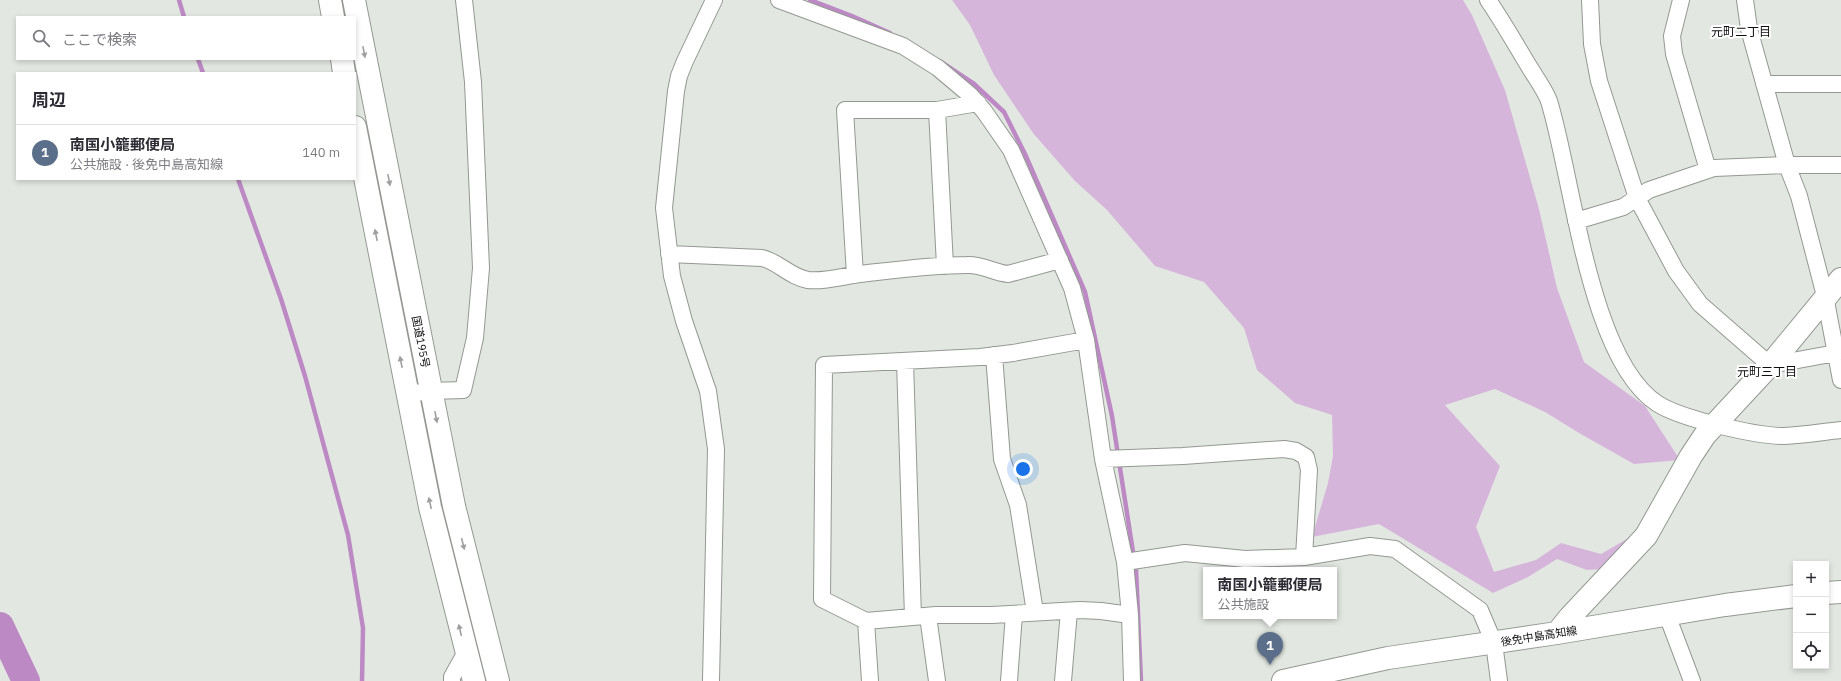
<!DOCTYPE html>
<html lang="ja">
<meta charset="utf-8">
<style>
body{margin:0;font-family:"IBM Plex Sans","Noto Sans JP",sans-serif;background:#f7f7f7;color:#2b2b33}
.controls{position:absolute;right:12px;bottom:12px;display:grid;overflow:hidden;border-radius:0px;box-shadow:0 2px 6px #0003}
.controls button{width:36px;height:36px;display:grid;place-items:center;padding:0;border:0;border-bottom:1px solid #e1e1e2;background:#fff;color:#2b2b33;font:20px sans-serif}
.you{position:absolute;left:1023px;top:469px;width:14px;height:14px;margin:-10px;border:3px solid #fff;border-radius:50%;background:#1a73e8;box-shadow:0 0 0 6px #1a73e833}
.badge{display:grid;place-items:center;width:26px;height:26px;border-radius:50%;background:#9438a3;color:#fff;font-size:13px;font-weight:700}
.pin{position:absolute;translate:-50% -33px;filter:drop-shadow(0 1px 2px #0008)}
.pin::after{content:'';position:absolute;top:21px;width:14px;height:12px;background:inherit;clip-path:polygon(0 0,100% 0,50% 100%)}
.popup{position:absolute;left:1203px;top:567px;width:134px;height:52px;box-sizing:border-box;display:grid;place-content:center;border-radius:0px;background:#fff;filter:drop-shadow(0 1px 3px #0005);font-size:13px;white-space:nowrap;color:#7c7c81}
.popup b{font-size:15px;color:#2b2b33}
.popup::after{content:'';position:absolute;left:50%;top:100%;margin-left:-8px;border:8px solid transparent;border-top-color:#fff}
.list{margin:0;padding:0;list-style:none}
h2{display:flex;justify-content:space-between;align-items:center;height:52px;margin:0;padding:0 16px;font-size:17px}
h2 small{font-size:13px;font-weight:400;color:#7c7c81}
.list li{display:grid;grid-template-columns:26px 1fr auto;gap:12px;align-items:center;box-sizing:border-box;height:56px;padding:0 16px;border-top:1px solid #e1e1e2}
.list b{display:block;font-size:15px;white-space:nowrap}
.list p{margin:0;font-size:13px;white-space:nowrap;color:#7c7c81}
.list em{font-size:13px;font-style:normal;color:#7c7c81}
.icon{flex:none;width:22px;height:22px;fill:none;stroke:currentColor;stroke-width:2;stroke-linecap:round;stroke-linejoin:round}
.map{position:relative;flex:none;width:1841px;height:681px;overflow:hidden}
.search{position:absolute;background:#fff;box-shadow:0 2px 6px #0003;left:16px;top:16px;width:340px;height:44px;display:flex;align-items:center;gap:10px;box-sizing:border-box;padding:0 14px;border-radius:0px;color:#7c7c81;font-size:15px}
.panel{position:absolute;background:#fff;box-shadow:0 2px 6px #0003;left:16px;top:72px;width:340px;height:108px;border-radius:0px}
.map>svg:first-child{display:block}
.green{fill:#d6b5db}
.lines{fill:none;stroke-linecap:round;stroke-linejoin:round}
.stream{stroke:#bd89c5;stroke-width:4.5}
.river{stroke:#bd89c5;stroke-width:28}
.street-casing{stroke:#939992;stroke-width:18}
.secondary-casing{stroke:#939992;stroke-width:24}
.highway-casing{stroke:#939992;stroke-width:24}
.street{stroke:#fff;stroke-width:16}
.secondary{stroke:#fff;stroke-width:22}
.highway{stroke:#fff;stroke-width:22}
.oneway{fill:#9e9f9e}
.labels{text-anchor:middle;stroke-width:4;stroke-linejoin:round;paint-order:stroke}
.street-label{font-size:11px;fill:#0c0e0c;stroke:#fff}
.neighbourhood-label{font-size:12px;fill:#0c0e0c;stroke:#fff}
</style>
<div class="map">
<svg width="1841" height="681" viewBox="0 0 1841 681">
<rect width="100%" height="100%" fill="#e2e8e1"/>
<path class="green" d="M952,0H1463L1472,15L1505,90L1539,209L1557,288L1584,362L1645,406L1680,460L1634,464L1579,433L1545,412L1495,389L1445,405L1500,466L1476,527L1494,572L1536,560L1561,543L1601,554L1644,529L1604,569L1587,570L1557,559L1528,577L1493,593L1379,524L1312,537L1328,483L1333,456L1332,415L1295,403L1257,370L1244,328L1204,282L1155,266L1107,210L1075,181L1033,133L994,75L970,25Z"/>
<g class="lines">
<path class="stream" d="M179,0L184,17
M810,0L852,16L890,33
M198,59L203,73
M940,61L973,83L1004,112L1025,154L1085,292L1112,416L1133,552
M238,179L281,299L305,376L348,535L363,628L362,681
M1136,569L1141,681"/>
<path class="river" d="M0,626L26,681"/>
<g class="street-casing">
<path id="street" d="M779,0L903,46L938,68L970,95L984,111L1011,150L1072,288L1086,340L1103,459L1125,562L1130,615L1132,681
M1488,0C1503,22 1516,45 1530,68C1536,78 1545,90 1549,101C1573,178 1589,360 1658,404C1682,419 1756,436 1784,436C1803,435 1822,432 1841,430
M1590,0L1592,44L1599,81L1637,198L1676,271L1700,304L1770,365L1836,353
M1681,0L1672,36L1674,54L1708,170
M1745,0L1749,29L1787,165L1799,196L1825,296L1841,380
M1764,84H1841
M937,110L945,266
M1576,221L1623,207L1649,190L1714,168L1787,165H1841
M669,254L762,258C779,262 790,277 808,280C825,282 843,276 860,274C895,270 932,265 967,265C982,264 994,273 1008,274L1060,260
M855,275L845,110H937L978,103
M1086,340L1013,353L980,357L824,365L822,599L866,621L936,615H992L1080,610L1101,611L1130,615
M994,355L1002,459L1018,505L1035,612
M905,361L913,617
M407,394L431,391L463,390L475,338L481,268L473,82L464,0
M1103,459L1183,456L1284,449L1296,451L1306,457L1309,470L1304,557
M1125,562L1185,553L1245,559L1304,557L1370,546L1395,549L1480,610L1494,643L1499,681
M1667,615L1692,681
M928,616L937,681
M866,621L870,681
M452,681V677L466,652
M711,681L716,449L708,391L684,321L672,276L664,208L676,91L679,76L685,61L714,0
M1009,681L1014,614
M1063,681L1069,611"/>
</g>
<g class="secondary-casing">
<path id="secondary" d="M1826,593L1841,592
M1557,633L1570,617L1646,536L1691,456L1705,435L1770,365L1841,279
M1283,681L1388,658L1557,633L1725,605L1796,596"/>
</g>
<g class="highway-casing">
<path id="highway" d="M330,0L333,17
M354,0L454,506L498,681
M342,59L344,73
M355,127L430,507L474,681"/>
</g>
<use href="#street" class="street"/>
<use href="#secondary" class="secondary"/>
<use href="#highway" class="highway"/>
</g>
<defs><path id="oneway-solid" d="M-6-.8H1V-3.2L6.5 0L1 3.2V.8H-6Z"/></defs>
<g class="oneway">
<use href="#oneway-solid" transform="translate(364 52) rotate(79)"/>
<use href="#oneway-solid" transform="translate(389 180) rotate(79)"/>
<use href="#oneway-solid" transform="translate(376 235) rotate(-101)"/>
<use href="#oneway-solid" transform="translate(401 362) rotate(-101)"/>
<use href="#oneway-solid" transform="translate(436 417) rotate(79)"/>
<use href="#oneway-solid" transform="translate(430 503) rotate(-102)"/>
<use href="#oneway-solid" transform="translate(463 544) rotate(76)"/>
<use href="#oneway-solid" transform="translate(460 630) rotate(-103)"/>
</g>
<g class="labels">
<g class="street-label">
<text transform="translate(421 342) rotate(79)" y="4">国道195号</text>
<text transform="translate(1539 636) rotate(-9)" y="4">後免中島高知線</text>
</g>
<g class="neighbourhood-label">
<text x="1741" y="36">元町二丁目</text>
<text x="1767" y="376">元町三丁目</text>
</g>
</g>
</svg>
<div class="controls">
<button>+</button>
<button>−</button>
<button><svg class="icon" aria-label="locate" viewBox="0 0 24 24"><circle cx="12" cy="12" r="6"/><path d="M12 2v4M12 18v4M2 12h4M18 12h4"/></svg></button>
</div>
<div class="you"></div>
<div class="pin badge" style="left:1270px;top:665px;background:#5c6f8a">1</div>
<div class="popup"><b>南国小籠郵便局</b>公共施設</div>
<div class="search"><svg class="icon" aria-label="search" viewBox="0 0 24 24"><circle cx="10" cy="10" r="6"/><path d="M15 15l6 6"/></svg>ここで検索</div>
<section class="panel">
<h2>周辺<small></small></h2>
<ul class="list">
<li><span class="badge" style="background:#5c6f8a">1</span><div><b>南国小籠郵便局</b><p>公共施設 · 後免中島高知線</p></div><em>140 m</em></li>
</ul>
</section>
</div>
